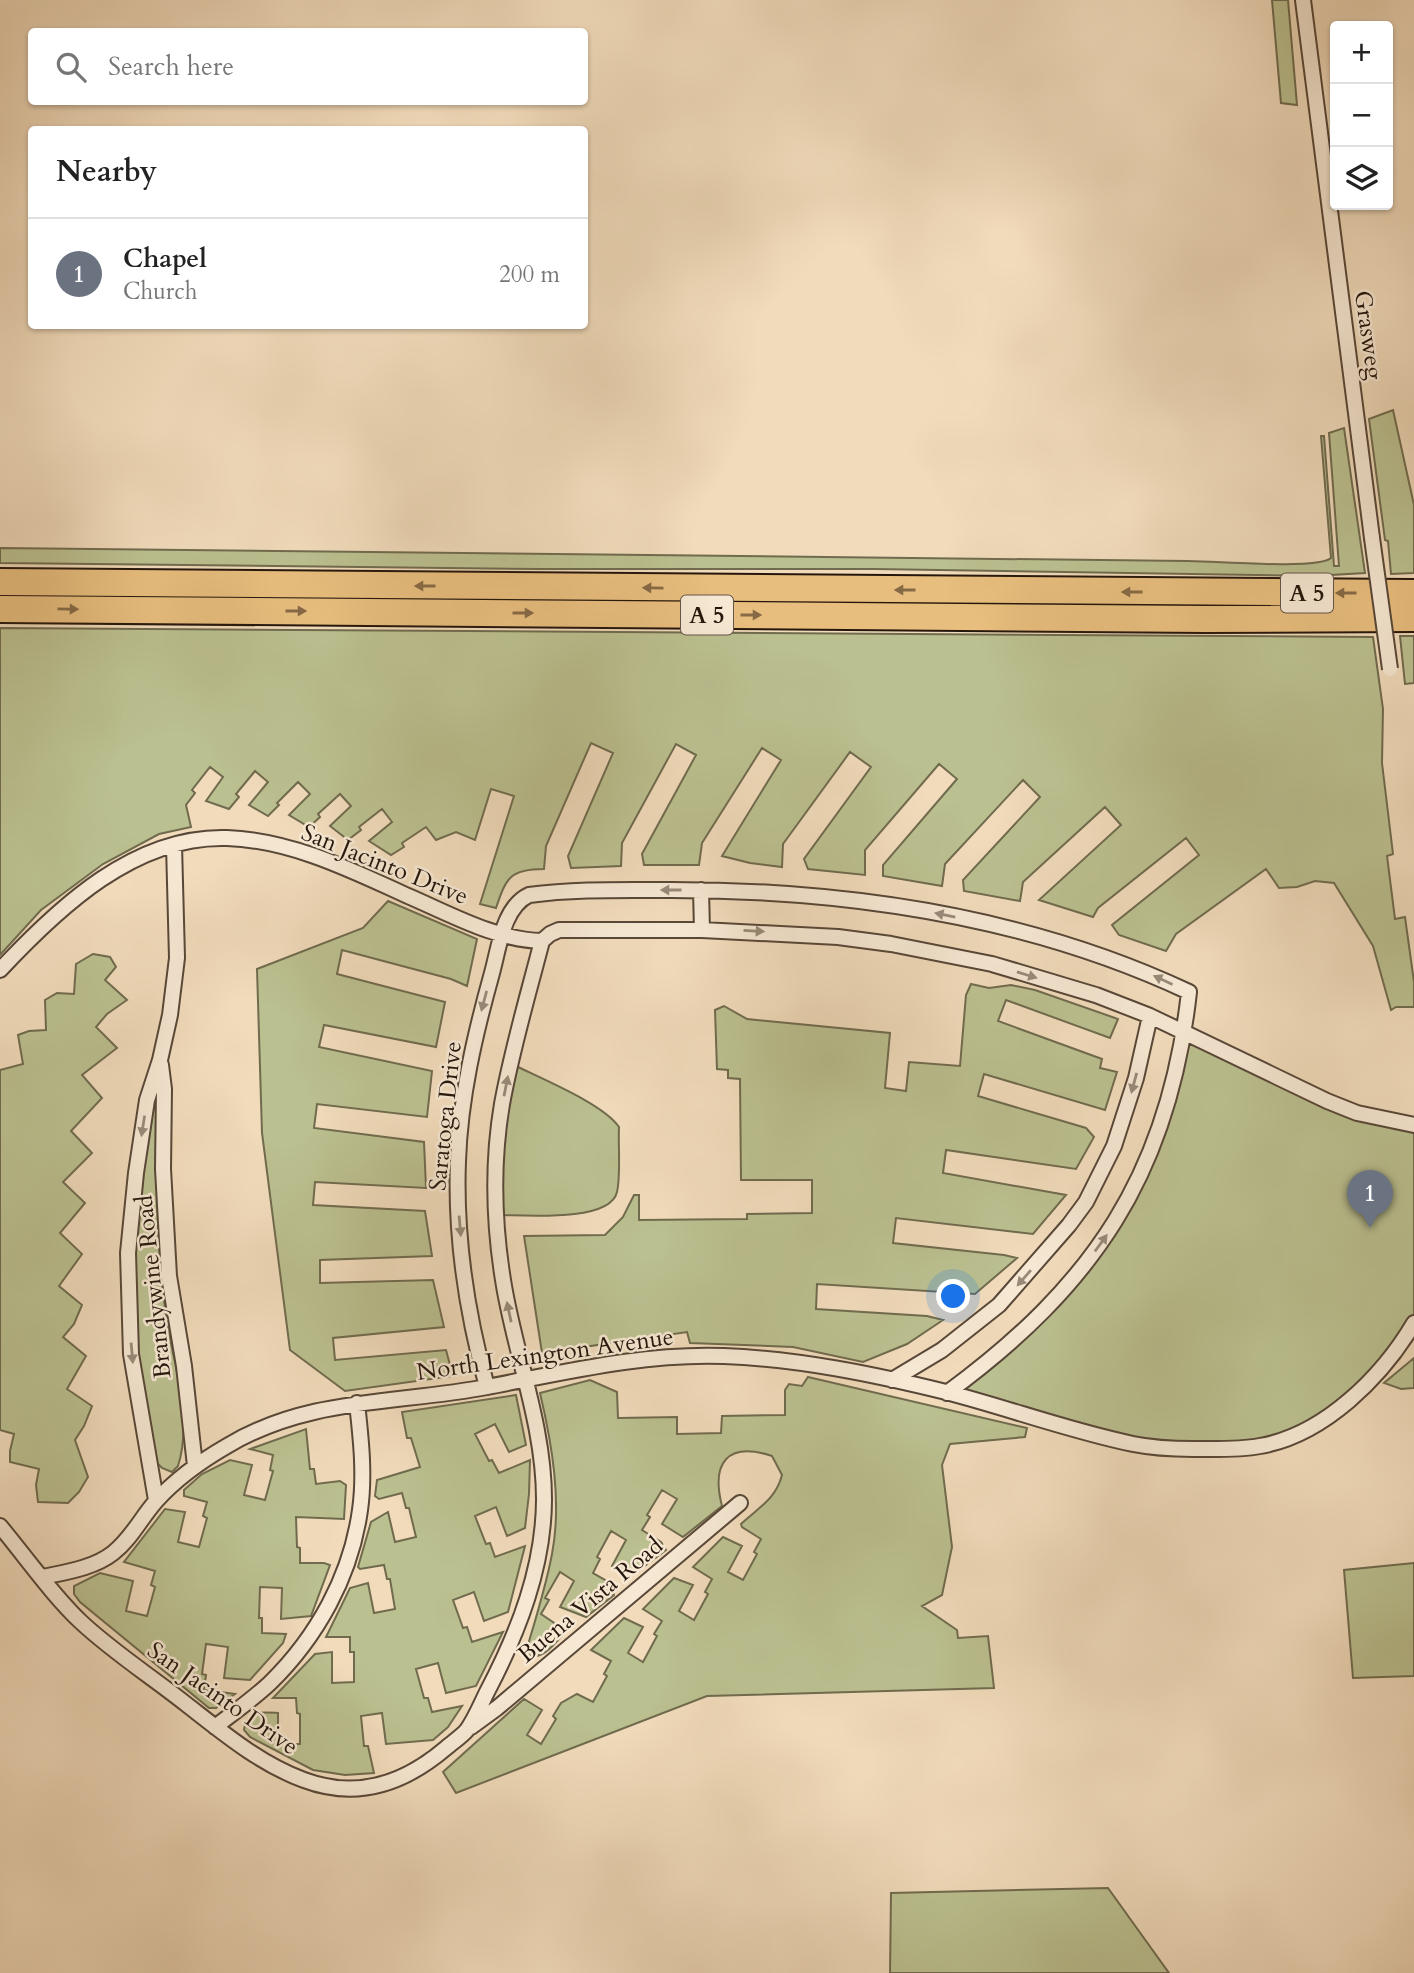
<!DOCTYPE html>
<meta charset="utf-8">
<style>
body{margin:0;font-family:Cardo,serif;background:#f2f2f2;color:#222}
.controls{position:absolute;right:21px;top:21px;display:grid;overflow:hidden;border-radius:7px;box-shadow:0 2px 5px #0004}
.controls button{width:63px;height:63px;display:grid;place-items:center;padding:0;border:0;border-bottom:2px solid #e0e0e0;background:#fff;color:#222;font:35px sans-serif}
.you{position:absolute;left:954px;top:1297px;width:24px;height:24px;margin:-18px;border:5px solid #fff;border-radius:50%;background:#1a73e8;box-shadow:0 0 0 10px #1a73e833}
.badge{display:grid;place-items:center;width:46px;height:46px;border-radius:50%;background:#2563eb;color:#fff;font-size:23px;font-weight:700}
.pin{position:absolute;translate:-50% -58px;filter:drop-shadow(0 2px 4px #0008)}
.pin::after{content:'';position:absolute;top:37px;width:24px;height:21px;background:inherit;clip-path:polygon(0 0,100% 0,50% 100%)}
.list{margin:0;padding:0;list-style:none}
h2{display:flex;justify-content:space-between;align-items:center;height:91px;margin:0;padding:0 28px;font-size:30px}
h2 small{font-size:23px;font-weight:400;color:#767676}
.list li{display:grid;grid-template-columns:46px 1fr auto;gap:21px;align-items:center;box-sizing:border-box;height:112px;padding:0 28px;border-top:2px solid #e0e0e0}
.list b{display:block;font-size:26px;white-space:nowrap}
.list p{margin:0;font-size:23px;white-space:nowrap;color:#767676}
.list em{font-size:23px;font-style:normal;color:#767676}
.icon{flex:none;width:38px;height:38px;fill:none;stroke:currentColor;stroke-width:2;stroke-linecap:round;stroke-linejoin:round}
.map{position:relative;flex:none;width:1414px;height:1973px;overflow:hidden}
.search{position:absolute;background:#fff;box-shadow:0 2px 5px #0004;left:28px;top:28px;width:560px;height:77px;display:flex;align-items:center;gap:18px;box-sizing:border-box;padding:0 24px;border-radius:7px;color:#767676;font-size:26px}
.panel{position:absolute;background:#fff;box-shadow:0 2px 5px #0004;left:28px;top:126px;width:560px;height:203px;border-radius:7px}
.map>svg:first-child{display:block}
.green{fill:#bbc090;stroke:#706b4e;stroke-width:2}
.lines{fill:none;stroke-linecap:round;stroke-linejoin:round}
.minor-casing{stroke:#584738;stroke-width:18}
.motorway-casing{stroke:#25160c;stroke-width:30}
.minor{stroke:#f6e8d3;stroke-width:14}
.motorway{stroke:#e8be7e;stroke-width:26}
.minor-bridge-casing{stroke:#584738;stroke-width:18;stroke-linecap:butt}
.minor-bridge{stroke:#f6e8d3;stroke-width:14}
.oneway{fill:#866a45}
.oneway2{fill:#988a79}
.labels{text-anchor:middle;stroke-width:5;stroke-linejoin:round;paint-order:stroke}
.shield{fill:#f6e8d3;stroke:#645548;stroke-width:2}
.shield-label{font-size:23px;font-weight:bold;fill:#25160c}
.street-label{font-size:24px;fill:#25160c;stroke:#f6e8d3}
</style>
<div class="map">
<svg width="1414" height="1973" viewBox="0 0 1414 1973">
<rect width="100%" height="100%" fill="#f1dbbb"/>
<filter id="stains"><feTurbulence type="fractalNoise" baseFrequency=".00286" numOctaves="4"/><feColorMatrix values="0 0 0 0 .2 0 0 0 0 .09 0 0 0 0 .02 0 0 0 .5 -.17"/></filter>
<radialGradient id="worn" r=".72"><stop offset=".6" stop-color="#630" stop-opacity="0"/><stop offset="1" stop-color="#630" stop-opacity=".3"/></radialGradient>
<path class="green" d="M1272,0H1288L1297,105L1281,103Z
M1393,410L1414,505V573L1391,574L1388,541L1385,540L1369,419Z
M1344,428L1365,573L1313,576L875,569H537L0,563V548L1188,561C1212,561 1318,570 1331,558L1321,436H1324L1334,566H1339L1329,433Z
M0,593L512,597V602L0,598Z
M821,600L1414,607L820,605Z
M0,628L1373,637L1383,709L1382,763L1393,854L1387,856L1395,919L1405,917L1414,982V1007H1396L1391,1010L1373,946L1334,883L1315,881L1297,887L1279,888L1266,869L1176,934L1166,951L1119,935L1112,925L1199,855L1186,838L1098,908L1093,917L1039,900L1121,825L1105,807L1023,882L1020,901L964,891L963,880L1040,797L1023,780L945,864L942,886L883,876V865L957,779L939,764L865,850V875L808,869L804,859L871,767L850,752L783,844L782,867L750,863L722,856L781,760L762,748L702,843L699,865H644L642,854L696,755L676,744L622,843L621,866L571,868L568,856L613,753L591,743L546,846L544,869C510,869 506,878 496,908L480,904L514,796L491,789L475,840L456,832L436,840L426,827L402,843L404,847L391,855L369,841L392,822L382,809L359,827L361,830L348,840L330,826L351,806L340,794L318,814L320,817L309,827L289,815L310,794L298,782L277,803L279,805L268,816L249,805L268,782L255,771L236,794L239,797L229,809L206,801L223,777L210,767L192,790L195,793L186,805L191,827L159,834L103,864L41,910L0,955Z
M1400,636H1414V683L1405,684Z
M388,901L477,939L467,986L451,979L342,950L337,974L445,1002L436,1047L324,1025L319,1047L432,1071L427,1117L317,1104L314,1128L424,1142L426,1188L315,1182L313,1205L425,1211L432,1256L320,1260V1283L433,1280L444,1327L333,1338L335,1360L446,1350L453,1376L345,1391L290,1350L262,1133L257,969L363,928Z
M93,954L110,957L116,967L105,980L127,1000L107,1014L96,1027L117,1048L82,1075L102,1098L71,1131L92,1153L63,1182L85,1203L60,1233L82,1254L59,1286L82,1305L74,1324L63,1337L86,1356L67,1389L92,1406L84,1426L75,1440L88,1477L79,1492L68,1503L38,1502L36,1485L39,1469L10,1462V1451L14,1434L0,1430V1070L23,1064L18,1035L29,1031L46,1030L45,1000L57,993L74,994L76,964Z
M971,984L989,988L1011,985L1035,990L1118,1019L1110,1038L1006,1000L998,1021L1102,1059L1100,1068L1117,1072L1105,1110L984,1074L978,1096L1086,1128L1094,1137L1076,1169L946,1150L943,1173L1066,1195L1033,1234L896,1218L893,1243L1004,1255L1017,1258L975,1294L817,1284L816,1309L927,1316L943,1320L907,1344L863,1362L793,1347L690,1343L687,1332L542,1353L524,1236L605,1235L623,1217L634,1195H639V1220L747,1219V1214L812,1213V1180H741L740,1079L728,1078V1070L717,1069L715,1010L724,1006L747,1019L890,1033L885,1088L906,1091L909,1062L960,1066L966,995Z
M1185,1031L1300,1090L1414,1125V1338L1401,1345L1376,1376L1285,1438L1170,1448L947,1393L1048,1306L1133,1193Z
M510,1063C537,1077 603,1103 619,1127C618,1145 621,1176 617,1192C610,1223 522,1215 496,1215Z
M158,1087C155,1161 156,1234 165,1308C171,1359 194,1415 178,1466L172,1472L162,1468L156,1462C149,1426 140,1388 137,1351C128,1263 142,1175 156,1088Z
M1414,1358V1388L1401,1389L1384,1383Z
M808,1377L1027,1428L1025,1437L950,1444L942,1465L952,1547L942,1595L922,1606L957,1630L958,1638L988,1636L994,1688L707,1696L456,1793L443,1772L524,1699L542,1710L527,1735L541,1744L556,1719L553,1716L561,1703L577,1694L593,1702L607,1676L604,1674L611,1661L591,1650L624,1618L643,1627L628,1653L643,1662L657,1636L654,1634L662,1621L643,1609L674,1578L693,1585L679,1611L694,1620L708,1594L705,1592L712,1579L693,1567L723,1537L742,1546L728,1572L743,1580L757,1554L754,1552L761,1539L742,1527L741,1524C758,1508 776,1499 782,1475L772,1456C727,1441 711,1463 722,1506L683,1537L662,1524L677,1499L662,1490L647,1515L650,1517L642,1530L661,1542L666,1550L634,1574L612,1566L626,1540L611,1531L597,1557L600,1559L593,1573L612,1584L614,1595L586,1617L560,1607L574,1581L560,1572L545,1598L549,1600L541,1614L566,1631C556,1642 542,1663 526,1654L527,1648C536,1618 546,1586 552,1554C562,1502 552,1444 540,1393L590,1380L617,1392L618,1418L677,1417V1434L721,1433L722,1416L785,1415V1390L789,1384L802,1386Z
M516,1395L526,1445L509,1452L495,1424L475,1434L489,1461L492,1460L499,1473L530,1460L529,1494L525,1528L507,1536L496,1507L475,1516L486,1544L490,1543L495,1557L525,1546L508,1612L484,1621L474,1592L453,1600L463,1628L467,1627L472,1642L503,1632L476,1686L446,1693L438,1663L416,1669L424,1698H428L432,1712L462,1706L448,1727L433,1740L386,1744L382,1713L361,1716L364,1746H368L374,1773L345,1775L313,1770L250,1737L244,1730C246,1710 261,1712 278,1713V1744H300V1714L297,1713L296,1698H273L315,1654L332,1652V1683L354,1682V1652H350V1637H326L350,1588L368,1583L374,1613L395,1609L390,1579H387L384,1565L360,1569L358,1567L371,1522L388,1512L395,1542L416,1537L409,1508H406L402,1493L379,1499L375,1496L377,1480L420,1467L411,1438H407L402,1412Z
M306,1429L310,1469H314L316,1484L340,1481L346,1485L344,1519L296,1517L297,1547L300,1548V1563H324L330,1565L311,1616L281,1619L282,1588L260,1587L259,1618H262V1633L286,1634L283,1643L250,1680L224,1678L228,1647L206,1644L202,1674L206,1675L204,1690L235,1694L216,1708H209L80,1602L74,1594V1586L100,1573L133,1581L126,1611L147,1616L155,1587L151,1585L155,1571L124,1562L165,1509L185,1512L178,1542L199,1547L207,1518L203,1516L207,1502L184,1496V1490L202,1474L230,1460L252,1465L244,1495L265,1500L273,1471L270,1470L273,1455L250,1449Z
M1414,1563V1676L1353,1678L1344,1570Z
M1108,1888L1169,1973H890L891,1893Z"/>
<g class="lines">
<g class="minor-casing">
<path id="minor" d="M1303,0L1372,538
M701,890L702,930
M0,970C59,907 135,835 227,838C291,840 351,870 408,896C450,914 496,940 542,941L550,934L559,930H702L838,937L891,944L992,964L1096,995L1150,1016L1327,1101L1357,1113L1414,1125
M161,1065L164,1089L163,1169L169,1276L184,1366L195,1466
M892,1380L942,1350L999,1305L1069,1225L1086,1202L1114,1146L1136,1078L1150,1016
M487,1387C467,1314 455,1238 458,1161C460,1098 475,1034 492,973C499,948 503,907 529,895C573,889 618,890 662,890C842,889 1025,915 1189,992C1169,1174 1093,1286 947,1393
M156,1500L131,1354L128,1253L136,1173L147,1100L160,1060L170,1015L177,958L174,845
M0,1526C25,1556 53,1596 81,1622C113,1652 152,1677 186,1704C222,1732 260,1764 304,1780C357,1800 405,1783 446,1748C453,1742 462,1736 467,1730C475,1719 481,1704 487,1692C518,1633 544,1567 544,1499C544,1426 516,1357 504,1286C494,1227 492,1163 502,1104C512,1049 528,995 542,941
M43,1577C66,1572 94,1568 113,1553C131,1539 141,1518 156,1501C176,1479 201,1461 227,1446C308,1397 398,1404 487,1387C566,1372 644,1353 724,1356C799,1359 873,1374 946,1392C1008,1408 1070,1431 1133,1444C1153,1448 1173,1449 1193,1449C1215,1449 1239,1450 1260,1446C1324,1435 1382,1377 1414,1323
M215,1727C233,1713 253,1699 270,1683C317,1637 351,1576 360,1510C365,1475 361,1439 357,1403
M471,1727L497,1708L740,1503"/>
</g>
<g class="motorway-casing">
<path id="motorway" d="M0,582L1414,593
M0,609L1205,619L1414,618"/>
</g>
<use href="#minor" class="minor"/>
<use href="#motorway" class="motorway"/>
<g class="minor-bridge-casing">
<path id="minor-bridge" d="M1372,538L1390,669"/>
</g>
<use href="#minor-bridge" class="minor-bridge"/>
</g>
<defs><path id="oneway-solid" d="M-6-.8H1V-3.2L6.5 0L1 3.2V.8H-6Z" transform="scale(1.75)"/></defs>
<g class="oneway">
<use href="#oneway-solid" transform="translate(425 586) rotate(-180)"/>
<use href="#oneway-solid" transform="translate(653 588) rotate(-179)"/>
<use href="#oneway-solid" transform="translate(905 590) rotate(-180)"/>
<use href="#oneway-solid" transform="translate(1132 592) rotate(-180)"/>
<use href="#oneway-solid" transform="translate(1346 593) rotate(180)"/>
<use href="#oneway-solid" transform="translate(68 609) rotate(1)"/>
<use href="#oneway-solid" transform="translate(296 611)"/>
<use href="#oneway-solid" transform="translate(523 613)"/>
<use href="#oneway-solid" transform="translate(751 615)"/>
</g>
<g class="oneway2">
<use href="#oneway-solid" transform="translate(671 890) rotate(180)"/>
<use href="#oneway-solid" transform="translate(945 915) rotate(-168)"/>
<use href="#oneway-solid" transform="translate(754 931) rotate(3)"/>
<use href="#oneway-solid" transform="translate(1027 975) rotate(17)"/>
<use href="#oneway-solid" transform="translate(1163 980) rotate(-155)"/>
<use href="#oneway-solid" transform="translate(484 1001) rotate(105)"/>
<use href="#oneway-solid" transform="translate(1134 1083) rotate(105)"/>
<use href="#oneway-solid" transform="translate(506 1086) rotate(-79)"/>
<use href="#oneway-solid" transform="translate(143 1126) rotate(99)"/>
<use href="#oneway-solid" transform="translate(460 1226) rotate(85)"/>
<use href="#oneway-solid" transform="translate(1101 1243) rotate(-54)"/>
<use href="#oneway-solid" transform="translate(1024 1278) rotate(131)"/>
<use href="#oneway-solid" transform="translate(509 1312) rotate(-102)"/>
<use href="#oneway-solid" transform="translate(132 1353) rotate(85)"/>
</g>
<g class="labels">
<g class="shield">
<rect x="1281" y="573.5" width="52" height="39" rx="5"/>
<rect x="681" y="595.5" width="52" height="39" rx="5"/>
</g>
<g class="shield-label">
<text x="1307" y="601">A 5</text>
<text x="707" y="623">A 5</text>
</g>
<g class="street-label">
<text transform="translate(1369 335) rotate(82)" y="8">Grasweg</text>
<text transform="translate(385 864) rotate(22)" y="8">San Jacinto Drive</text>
<text transform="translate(445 1116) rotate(-84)" y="8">Saratoga Drive</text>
<text transform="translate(153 1287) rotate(-96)" y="8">Brandywine Road</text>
<text transform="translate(545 1354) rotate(-8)" y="8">North Lexington Avenue</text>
<text transform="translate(590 1600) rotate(-40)" y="8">Buena Vista Road</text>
<text transform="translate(223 1698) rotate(35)" y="8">San Jacinto Drive</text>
</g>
</g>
<rect width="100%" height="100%" filter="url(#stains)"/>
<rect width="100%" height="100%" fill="url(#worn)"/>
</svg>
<div class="controls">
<button>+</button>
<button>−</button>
<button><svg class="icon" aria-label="layers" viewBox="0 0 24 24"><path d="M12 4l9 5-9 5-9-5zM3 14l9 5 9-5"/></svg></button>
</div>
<div class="you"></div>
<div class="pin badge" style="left:1370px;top:1228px;background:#6b7280">1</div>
<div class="search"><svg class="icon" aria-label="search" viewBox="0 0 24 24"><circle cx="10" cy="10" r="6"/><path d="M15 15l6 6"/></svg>Search here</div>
<section class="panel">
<h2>Nearby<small></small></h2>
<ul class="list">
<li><span class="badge" style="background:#6b7280">1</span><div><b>Chapel</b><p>Church</p></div><em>200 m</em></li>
</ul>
</section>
</div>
